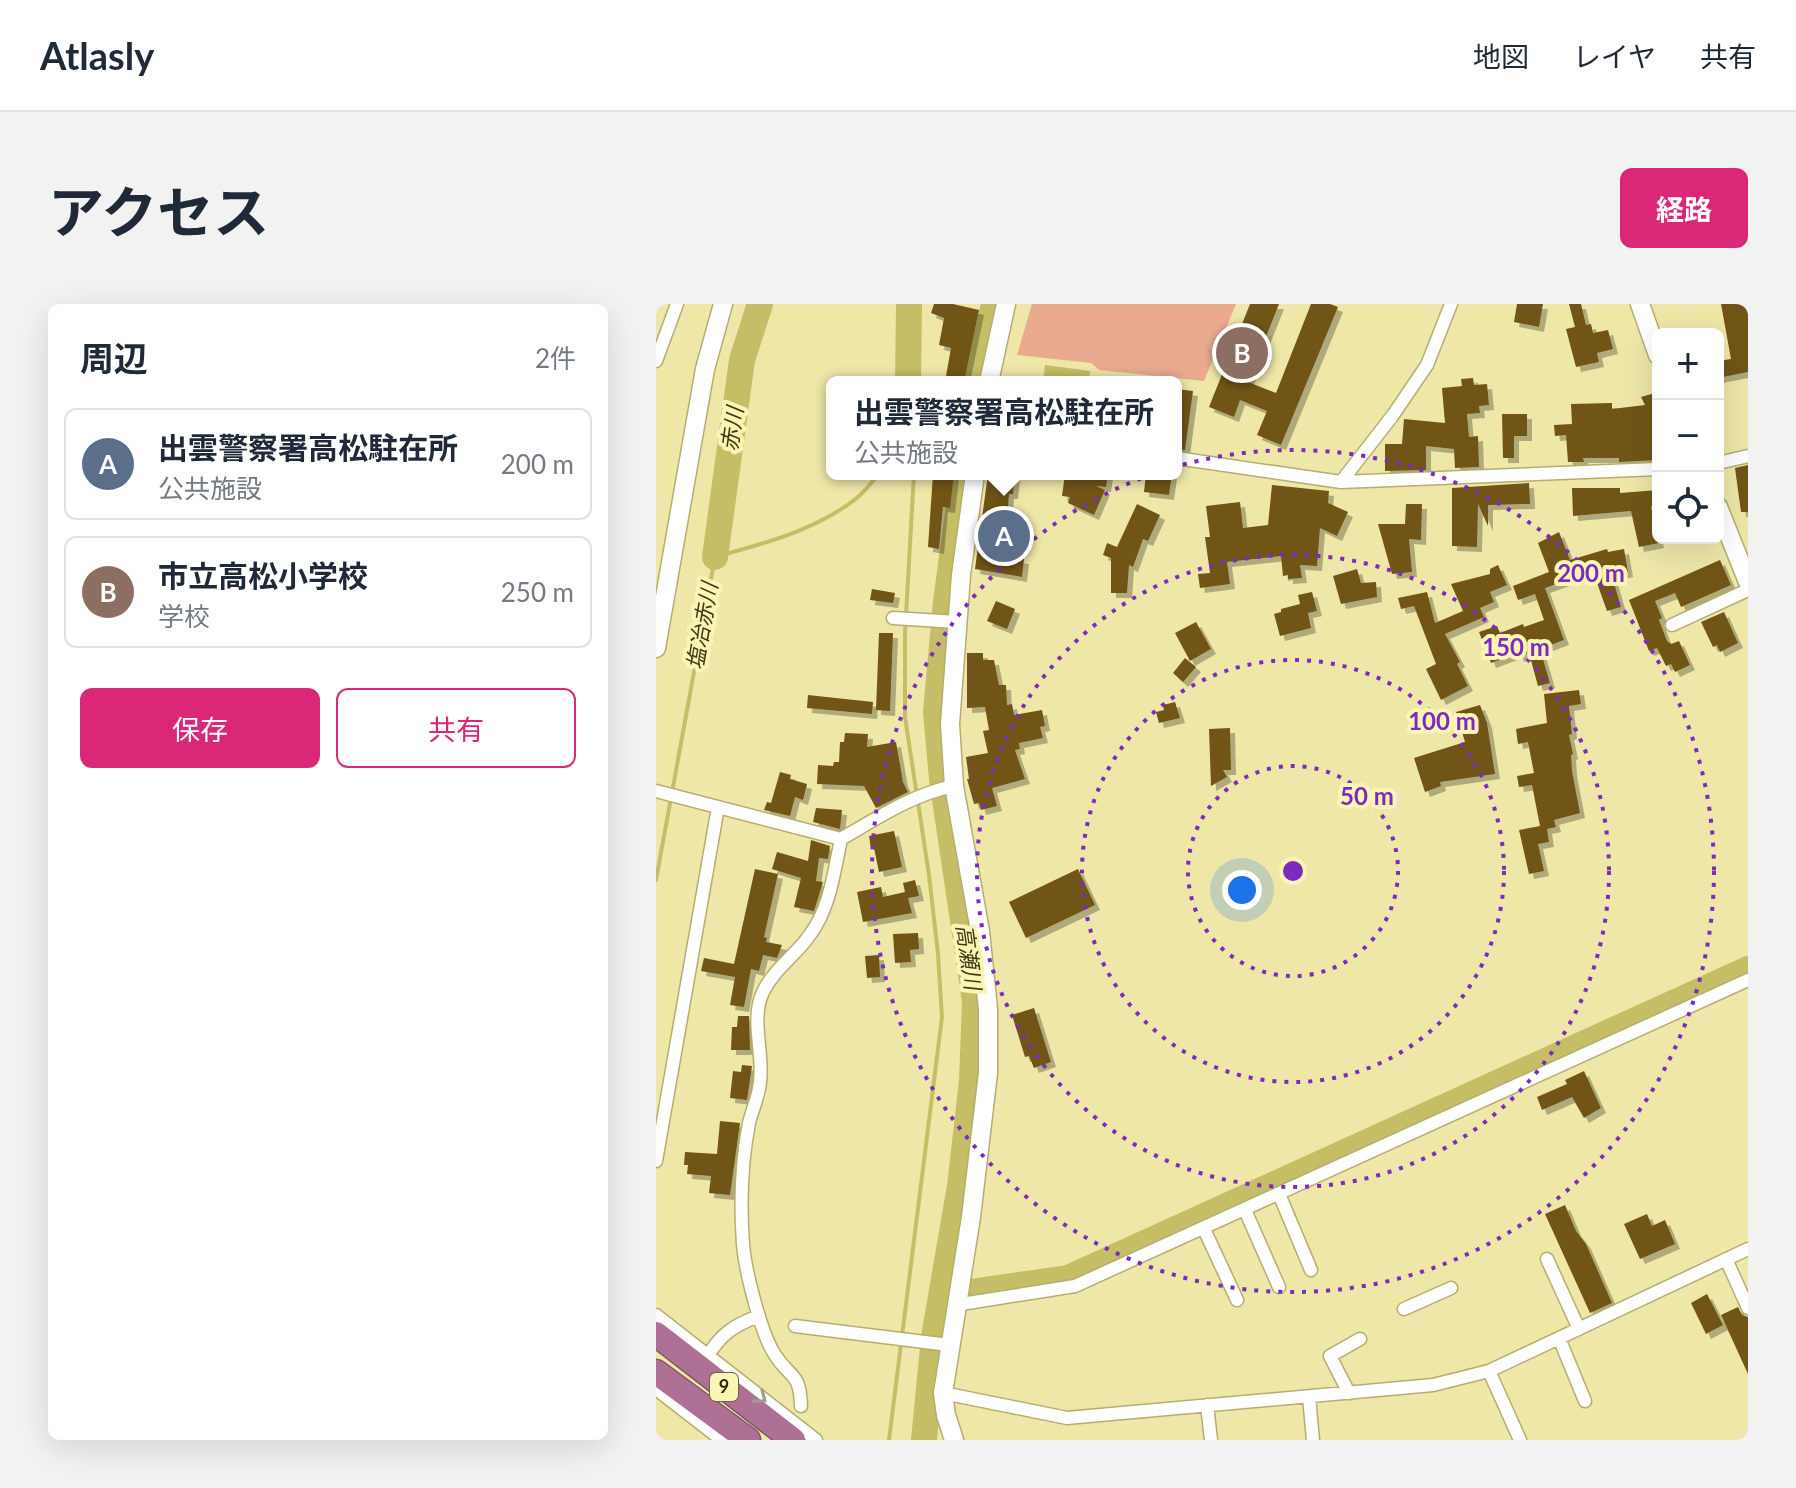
<!DOCTYPE html>
<html lang="ja">
<meta charset="utf-8">
<style>
body{margin:0;font-family:Lato,"Noto Sans JP",sans-serif;background:#f2f2f3;color:#1f2937}
.controls{position:absolute;right:24px;top:24px;display:grid;overflow:hidden;border-radius:12px;box-shadow:0 8px 32px #0002}
.controls button{width:72px;height:72px;display:grid;place-items:center;padding:0;border:0;border-bottom:2px solid #e0e1e3;background:#fff;color:#1f2937;font:40px sans-serif}
.you{position:absolute;left:586px;top:586px;width:28px;height:28px;margin:-20px;border:6px solid #fff;border-radius:50%;background:#1a73e8;box-shadow:0 0 0 12px #1a73e833}
.badge{display:grid;place-items:center;width:52px;height:52px;border-radius:50%;background:#db2777;color:#fff;font-size:26px;font-weight:700}
.pin{position:absolute;translate:-50% -50%;border:4px solid #fff;box-shadow:0 2px 8px #0006}
.popup{position:absolute;left:170px;top:72px;width:356px;height:104px;box-sizing:border-box;display:grid;place-content:center;border-radius:12px;background:#fff;filter:drop-shadow(0 2px 6px #0005);font-size:26px;white-space:nowrap;color:#747a83}
.popup b{font-size:30px;color:#1f2937}
.popup::after{content:'';position:absolute;left:50%;top:100%;margin-left:-16px;border:16px solid transparent;border-top-color:#fff}
.list{margin:0;padding:0;list-style:none}
h2{display:flex;justify-content:space-between;align-items:center;height:104px;margin:0;padding:0 32px;font-size:34px}
h2 small{font-size:26px;font-weight:400;color:#747a83}
.list li{display:grid;grid-template-columns:52px 1fr auto;gap:24px;align-items:center;box-sizing:border-box;height:112px;margin:0 16px 16px;padding:0 16px;border:2px solid #e0e1e3;border-radius:12px}
.list b{display:block;font-size:30px;white-space:nowrap}
.list p{margin:0;font-size:26px;white-space:nowrap;color:#747a83}
.list em{font-size:26px;font-style:normal;color:#747a83}
.actions{display:flex;gap:16px;padding:24px 32px}
.actions a{flex:1;padding:18px 0;border:2px solid #db2777;border-radius:12px;text-align:center;font-size:28px;color:#db2777}
.actions .main{background:#db2777;color:#fff}
.icon{flex:none;width:44px;height:44px;fill:none;stroke:currentColor;stroke-width:2;stroke-linecap:round;stroke-linejoin:round}
.map{position:relative;flex:none;width:1092px;height:1136px;overflow:hidden;border-radius:12px}
header{display:flex;align-items:center;gap:48px;box-sizing:border-box;height:112px;padding:0 40px;background:#fff;border-bottom:2px solid #e0e1e3}
header strong{font-size:38px}
nav{display:flex;gap:44px;margin-inline-start:auto;font-size:28px}
.intro{display:flex;align-items:center;justify-content:space-between;box-sizing:border-box;height:192px;padding:0 48px}
h1{margin:0;font-size:56px}
.button{padding:20px 36px;border-radius:12px;background:#db2777;color:#fff;font-size:28px;font-weight:700}
main{display:flex;gap:48px;padding:0 48px}
aside{flex:1;background:#fff;border-radius:12px;box-shadow:0 8px 32px #0002}
.map>svg:first-child{display:block}
.green{fill:#e9aa90}
.water{fill:#c6bd67}
.lines{fill:none;stroke-linecap:round;stroke-linejoin:round}
.stream{stroke:#c6bd67;stroke-width:4}
.river{stroke:#c6bd67;stroke-width:26}
.building{fill:#705414;filter:url(#shadow)}
.street-casing{stroke:#b4ae71;stroke-width:15}
.secondary-casing{stroke:#b4ae71;stroke-width:21}
.highway-casing{stroke:#805766;stroke-width:27}
.street{stroke:#fff;stroke-width:12}
.secondary{stroke:#fff;stroke-width:18}
.highway{stroke:#ae7095;stroke-width:24}
.oneway{stroke:#a09e93}
.ring{fill:none;stroke:#7b2cbf;stroke-width:4;stroke-dasharray:4 8}
.labels{text-anchor:middle;stroke-width:8;stroke-linejoin:round;paint-order:stroke}
.shield{fill:#fbf5b5;stroke:#696641;stroke-width:2}
.shield-label{font-size:18px;font-weight:bold;fill:#2b280f}
.water-label{font-size:22px;font-style:italic;fill:#3e3a14;stroke:#fbf5b5}
.centre{fill:#7b2cbf;stroke:#fbf5b5;stroke-width:4}
.ring-label{font-size:24px;text-anchor:middle;font-weight:bold;fill:#7b2cbf;stroke:#fbf5b5;stroke-width:8;stroke-linejoin:round;paint-order:stroke}
</style>
<header>
<strong>Atlasly</strong>
<nav><a>地図</a><a>レイヤ</a><a>共有</a></nav>
</header>
<div class="intro"><h1>アクセス</h1><a class="button">経路</a></div>
<main>
<aside>
<h2>周辺<small>2件</small></h2>
<ul class="list">
<li><span class="badge" style="background:#5c6f8a">A</span><div><b>出雲警察署高松駐在所</b><p>公共施設</p></div><em>200 m</em></li>
<li><span class="badge" style="background:#8d6e63">B</span><div><b>市立高松小学校</b><p>学校</p></div><em>250 m</em></li>
</ul>
<div class="actions"><a class="main">保存</a><a>共有</a></div>
</aside>
<div class="map">
<svg width="1092" height="1136" viewBox="0 0 1092 1136">
<defs>
<filter id="shadow"><feDropShadow dx="5" dy="5" stdDeviation="0" flood-color="#0004"/></filter>
</defs>
<rect width="100%" height="100%" fill="#eee7a8"/>
<path class="green" d="M376,0H580L548,77L443,66L435,59L361,51Z"/>
<path class="water" d="M389,61L434,67L433,78H387Z"/>
<g class="lines">
<path class="stream" d="M0,576L59,253C106,240 157,227 197,197C207,190 215,179 223,170
M233,1136L286,713L282,650L273,571L249,413V329L258,170"/>
<path class="river" d="M252,78L253,0
M320,78L338,0
M59,253L86,56L104,0
M287,992L412,974L1092,665
M268,1136L278,1033L304,882L316,777L319,697L286,475L280,408L290,298L307,170"/>
</g>
<path class="building" d="M278,0H297L323,6L308,78H289L295,44L283,41L288,14L275,9Z
M594,0H623L592,78L620,89L655,0H674L682,3L625,141L601,131L611,107L584,96L578,113L553,103Z
M861,0H887L883,23L858,18Z
M913,0H925L930,21L935,20L937,29L952,26L957,45L941,49L943,58L920,63L910,25L919,23Z
M1065,0H1092V68L1062,74V57L1075,55Z
M817,74L818,81L831,80L833,101L823,102L824,109L811,110L813,133L822,132L823,163L799,164L798,145L770,142V166L729,167V140H746L748,115L789,119L786,84L806,82L805,75Z
M520,85L537,87L529,146L520,145Z
M999,89L1002,97V156L963,158V154H927L928,158H912L910,131L899,132L898,121L916,120L915,100L956,99V105L989,101L985,93Z
M846,110H871V132H858V154H847Z
M1092,161V208H1085L1079,164Z
M277,170H298L294,204L287,203L283,245L272,243Z
M332,170H359L357,190H353L351,215L354,216L350,253L368,255L366,273L319,265Z
M409,170H452L450,183L440,182L449,186L438,211L412,199L414,193L406,192Z
M490,170H516L513,191L488,188Z
M873,179L874,200L832,201V222L822,200L821,243L796,242V184Z
M616,181L673,187L672,199L692,208L681,232L664,224L661,262L644,261L646,274L632,275V271L627,272L625,252L571,258L574,280L544,284L542,270L554,269L549,233H554L550,202L584,198L587,224L612,221Z
M916,184H964V189L1002,186V202L995,203L1003,239L983,243L975,207L917,212Z
M481,200L504,211L492,237L487,235L477,263L473,261L471,289H455V254L447,251L451,239L461,243Z
M750,200H766L765,236L753,235L756,268L736,270L722,220H749Z
M903,228L914,256L951,245L952,248L968,245L972,268L956,272L965,303L951,307L935,262L908,272L909,277L889,284L908,336L884,345L894,379L882,382L873,349L863,353L862,349L835,359L823,328L841,322L844,329L867,320L868,323L888,316L879,290L862,296L857,282L893,268L882,239Z
M1064,256L1075,281L1025,303L1019,289L999,297L1006,314L1003,316L1011,337L1015,340L1023,337L1034,361L1019,368L1015,360L1010,362L1001,344L993,347L973,296Z
M842,261L851,281L834,288L838,298L824,304L828,313L789,330L804,358L801,360L812,382L785,396L770,365L780,360L758,302L745,305L742,294L771,288L779,319L807,307L795,280L834,270V265Z
M701,265L705,279L720,278L721,293L685,300L677,272Z
M216,285L239,289L237,299L214,296Z
M656,288L661,307L652,309L655,324L624,332L618,310L625,308V305L644,300L642,291Z
M340,297L359,305L351,325L331,317Z
M1068,308L1082,339L1064,348L1061,341L1057,343L1045,318Z
M540,318L555,345L534,357L519,329Z
M223,329H237L234,407L220,406Z
M311,349H327V356H338L343,381H350L351,401L356,400L358,411L386,406L389,422L384,423L387,434L363,439L364,445L359,446L369,475L336,484L341,502L325,506L323,499L318,500L311,475H313L310,453L332,449L327,427L333,426L329,403L311,404Z
M529,354L540,363L527,378L517,369Z
M923,386L925,400L913,402L916,430L913,431L917,450L915,451L916,467L924,509L898,516L900,523L891,525L893,538L882,540L888,567L873,570L863,526L884,522L876,481L863,483L861,472L878,469L872,438L862,440L860,425L891,419L888,390Z
M152,391L217,398L216,410L151,404Z
M519,398L524,414L503,419L500,408L508,406L507,401Z
M824,401L831,419L839,470L784,478L785,482L769,488L758,454L809,438L800,408Z
M574,424L575,466H567L571,473L555,482L553,425Z
M189,429L212,430L211,443L240,438L247,478L252,488L220,504L208,482L161,480L162,461L177,462L178,458H183L184,438H188Z
M124,468L135,471L134,475L151,480L147,496L139,493L134,512L108,506L111,498L115,499Z
M160,504L186,506L184,525L157,518Z
M238,527L246,563L223,568L218,544L215,545L213,532Z
M155,536L174,542L172,555L163,554L160,577L167,578L158,607L138,603L145,574L116,565L121,548L152,557Z
M99,565L122,570L108,633L111,634L110,638L126,641L121,654L107,651L103,667L95,665L88,703L74,701L79,673L45,667L48,654L78,660Z
M422,565L439,601L370,634L353,598Z
M259,576L263,592L252,594L256,609L207,618L201,588L225,583L227,593L249,588L247,579Z
M262,629L263,645L254,646L255,658L239,659L237,630Z
M223,651L224,673L211,674L209,652Z
M378,704L395,758L378,764L373,752L369,753L356,711Z
M82,712H93L94,746H75L76,723H81Z
M86,761L96,762L91,796L74,794L77,767L85,768Z
M928,767L945,804L928,814L916,793L886,806L881,793L911,780L909,776Z
M64,817L84,819L74,891L53,889L55,872L31,870L32,861H28L29,848L61,850Z
M909,901L920,927L930,940L956,999L934,1009L889,910Z
M991,910L996,922L1009,916L1019,940L984,955L968,920Z
M1051,990L1067,1021L1050,1030L1035,999Z
M1082,1003L1086,1011L1092,1013V1070L1065,1011Z"/>
<g class="lines">
<g class="street-casing">
<path id="street" d="M0,57L21,0
M520,154L685,178L1002,165
M1062,159L1092,152
M685,178L737,111L771,61L795,0
M237,314L301,318
M1016,321L1092,286
M0,487L185,535C221,514 257,490 298,482
M0,857L62,503
M623,890L655,966
M589,906L623,983
M548,925L581,996
M891,955L923,1025
M1070,955L1092,1004
M299,1001L419,982L1092,676
M748,1005L795,984
M0,1011L160,1136
M139,1022L293,1041
M903,1034L929,1097
M51,1053C65,1030 78,1021 103,1012
M833,1067L864,1136
M0,1085L66,1136
M287,1089L411,1114L777,1081L833,1067L1092,945
M693,1089L674,1052L704,1035
M653,1093L657,1136
M551,1101L555,1136
M145,1102C144,1067 134,1075 119,1051C105,1030 89,966 87,940C84,899 85,860 93,819C96,806 103,792 104,778C108,749 94,715 107,688C118,665 139,652 153,632C174,605 178,568 185,535"/>
</g>
<g class="secondary-casing">
<path id="secondary" d="M984,0L1002,51
M333,78L350,0
M1062,203L1092,278
M0,344L49,65L67,0
M298,1136L290,1111L287,1089L315,913L332,769V705L324,627L298,482L294,420L305,271L319,170"/>
</g>
<g class="highway-casing">
<path id="highway" d="M0,1030L137,1136
M0,1068L92,1136"/>
</g>
<use href="#street" class="street"/>
<use href="#secondary" class="secondary"/>
<use href="#highway" class="highway"/>
</g>
<defs><path id="oneway-chevron" d="M-2-3.5L2.5 0L-2 3.5" fill="none" stroke-width="1.6" stroke-linecap="round" stroke-linejoin="round" transform="scale(2)"/></defs>
<use class="oneway" href="#oneway-chevron" transform="translate(105 1094) rotate(37)"/>
<g class="ring">
<circle cx="637" cy="567" r="105"/>
<circle cx="637" cy="567" r="211"/>
<circle cx="637" cy="567" r="316"/>
<circle cx="637" cy="567" r="421"/>
</g>
<g class="labels">
<rect class="shield" x="54" y="1069" width="28" height="28" rx="6"/>
<g class="shield-label">
<text x="68" y="1089">9</text>
</g>
<g class="water-label">
<text transform="translate(76 125) rotate(-82)" y="8">赤川</text>
<text transform="translate(46 322) rotate(-80)" y="8">塩冶赤川</text>
<text transform="translate(313 653) rotate(82)" y="8">高瀬川</text>
</g>
</g>
<circle cx="637" cy="567" r="12" class="centre"/>
<g class="ring-label">
<text x="935" y="278">200 m</text>
<text x="860" y="352">150 m</text>
<text x="786" y="426">100 m</text>
<text x="711" y="501">50 m</text>
</g>
</svg>
<div class="controls">
<button>+</button>
<button>−</button>
<button><svg class="icon" aria-label="locate" viewBox="0 0 24 24"><circle cx="12" cy="12" r="6"/><path d="M12 2v4M12 18v4M2 12h4M18 12h4"/></svg></button>
</div>
<div class="you"></div>
<div class="pin badge" style="left:348px;top:232px;background:#5c6f8a">A</div>
<div class="popup"><b>出雲警察署高松駐在所</b>公共施設</div>
<div class="pin badge" style="left:586px;top:49px;background:#8d6e63">B</div>
</div>
</main>
